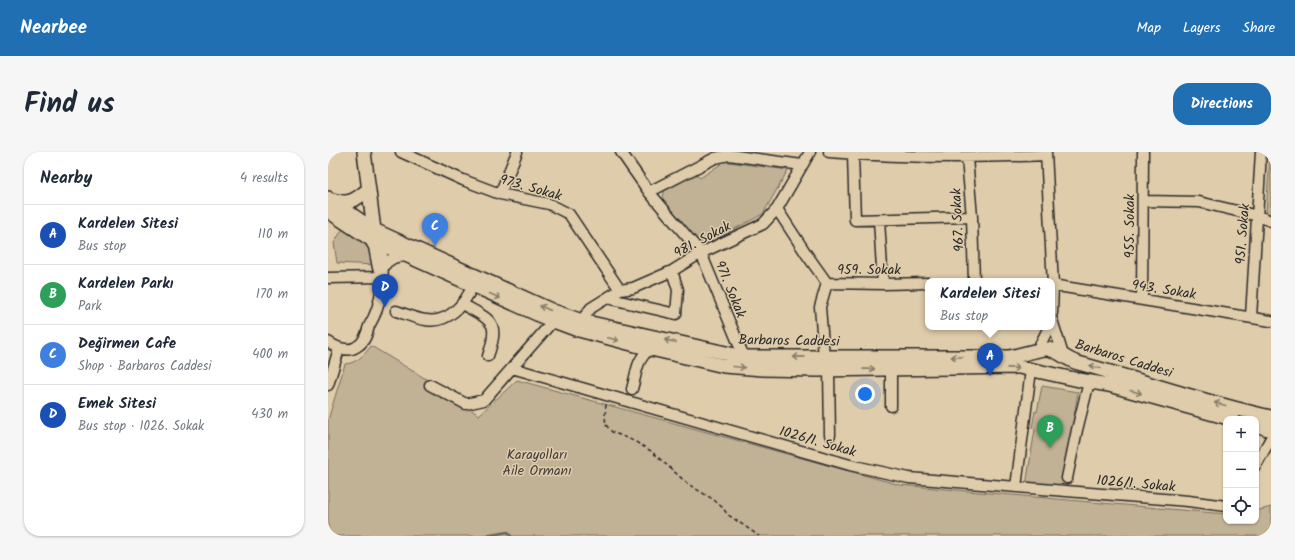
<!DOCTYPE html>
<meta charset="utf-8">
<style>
body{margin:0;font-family:Kalam,sans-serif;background:#f6f6f7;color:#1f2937}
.controls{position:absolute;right:12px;bottom:12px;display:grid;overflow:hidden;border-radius:8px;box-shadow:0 1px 3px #0004}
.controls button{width:36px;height:36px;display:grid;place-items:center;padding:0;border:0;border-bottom:1px solid #e0e1e3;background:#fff;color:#1f2937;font:20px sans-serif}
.you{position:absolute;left:537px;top:242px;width:14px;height:14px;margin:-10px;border:3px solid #fff;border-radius:50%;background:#1a73e8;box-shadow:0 0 0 6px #1a73e833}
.badge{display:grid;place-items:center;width:26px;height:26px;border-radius:50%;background:#1f6fb2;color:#fff;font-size:13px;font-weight:700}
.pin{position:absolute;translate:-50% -33px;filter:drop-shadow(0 1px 2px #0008)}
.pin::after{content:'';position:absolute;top:21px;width:14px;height:12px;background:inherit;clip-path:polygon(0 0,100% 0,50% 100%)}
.popup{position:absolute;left:597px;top:126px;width:130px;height:52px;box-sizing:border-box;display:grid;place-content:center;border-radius:8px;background:#fff;filter:drop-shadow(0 1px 3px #0005);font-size:13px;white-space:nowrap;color:#747a83}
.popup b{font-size:15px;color:#1f2937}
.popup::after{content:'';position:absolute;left:50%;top:100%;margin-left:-8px;border:8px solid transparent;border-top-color:#fff}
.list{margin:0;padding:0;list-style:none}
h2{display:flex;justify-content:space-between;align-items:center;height:52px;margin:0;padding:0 16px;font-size:17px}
h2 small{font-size:13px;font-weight:400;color:#747a83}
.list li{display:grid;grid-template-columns:26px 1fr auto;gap:12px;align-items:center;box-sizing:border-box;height:60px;padding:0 16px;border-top:1px solid #e0e1e3}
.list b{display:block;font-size:15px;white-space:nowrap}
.list p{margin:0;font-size:13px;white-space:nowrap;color:#747a83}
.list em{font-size:13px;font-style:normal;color:#747a83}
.icon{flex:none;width:22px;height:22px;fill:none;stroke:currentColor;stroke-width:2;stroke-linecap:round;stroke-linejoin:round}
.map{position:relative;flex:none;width:943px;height:384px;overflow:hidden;border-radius:16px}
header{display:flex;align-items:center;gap:24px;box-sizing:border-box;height:56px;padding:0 20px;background:#1f6fb2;color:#fff}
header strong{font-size:19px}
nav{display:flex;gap:22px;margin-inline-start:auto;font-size:14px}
.intro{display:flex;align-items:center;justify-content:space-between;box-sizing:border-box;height:96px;padding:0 24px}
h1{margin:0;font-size:28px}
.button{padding:10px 18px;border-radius:16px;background:#1f6fb2;color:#fff;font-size:14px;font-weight:700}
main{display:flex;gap:24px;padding:0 24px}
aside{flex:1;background:#fff;border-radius:16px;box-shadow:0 1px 3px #0004}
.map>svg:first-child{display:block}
.green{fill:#c1b195;stroke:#766e60}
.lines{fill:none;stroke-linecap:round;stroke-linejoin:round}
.stream{stroke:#6b6459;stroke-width:2.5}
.minor-casing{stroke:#2b2b2b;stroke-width:13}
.major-casing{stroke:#2b2b2b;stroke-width:16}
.path{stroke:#2b2b2b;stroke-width:1.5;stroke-dasharray:4 3;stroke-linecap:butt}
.minor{stroke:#dfccaa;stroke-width:10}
.major{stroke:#dfccaa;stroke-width:13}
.oneway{stroke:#857c6a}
.labels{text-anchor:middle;stroke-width:3;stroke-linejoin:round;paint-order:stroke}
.street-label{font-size:14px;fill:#2b2b2b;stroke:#dfccaa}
.park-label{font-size:14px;fill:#423f3b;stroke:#dfccaa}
</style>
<header>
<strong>Nearbee</strong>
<nav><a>Map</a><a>Layers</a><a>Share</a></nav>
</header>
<div class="intro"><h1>Find us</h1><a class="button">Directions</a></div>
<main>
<aside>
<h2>Nearby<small>4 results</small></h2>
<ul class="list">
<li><span class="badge" style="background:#1a4fb4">A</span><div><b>Kardelen Sitesi</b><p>Bus stop</p></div><em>110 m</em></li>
<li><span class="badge" style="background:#2e9e5b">B</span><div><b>Kardelen Parkı</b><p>Park</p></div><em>170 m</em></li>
<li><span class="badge" style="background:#3f7fe0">C</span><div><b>Değirmen Cafe</b><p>Shop · Barbaros Caddesi</p></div><em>400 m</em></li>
<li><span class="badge" style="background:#1a4fb4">D</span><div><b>Emek Sitesi</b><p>Bus stop · 1026. Sokak</p></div><em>430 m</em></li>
</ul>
</aside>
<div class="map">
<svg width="943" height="384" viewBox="0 0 943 384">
<rect width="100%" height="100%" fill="#dfccaa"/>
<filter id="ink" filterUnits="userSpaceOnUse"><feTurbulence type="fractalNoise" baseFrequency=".025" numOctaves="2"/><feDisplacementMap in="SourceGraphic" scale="8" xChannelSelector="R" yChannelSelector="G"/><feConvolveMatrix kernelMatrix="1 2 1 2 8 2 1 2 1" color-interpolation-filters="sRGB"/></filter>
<g filter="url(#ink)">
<path class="green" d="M942,0H943V62L938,61Z
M393,9L460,18L435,62L384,89L373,90L362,85L335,47L336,39L367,21L372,26L393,12Z
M17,73L43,90L46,113L9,111L6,91Z
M43,194L98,227L151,263L189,228L572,333L898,362V369H928V359L943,355V384H0V268L17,212C29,211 36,203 43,194Z
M714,234L750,240L734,339L698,333L707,277L704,276L707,259L709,260Z"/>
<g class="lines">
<path class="stream" d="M157,384L180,380L183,384"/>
<g class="minor-casing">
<path id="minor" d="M73,0L135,28L172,42L221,52L241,62L292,138
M293,0L321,40L373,101L416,205
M501,0C573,6 646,6 718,3
M718,0L725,133L724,161
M525,2L527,68L644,65
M639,6L644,65L646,129
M321,40L387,6L401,3L474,13
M172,42L189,0
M815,49L871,50L930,64L943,69
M449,57L479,103L499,131
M551,68L555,132
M41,86L46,95L50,116
M55,115C62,106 68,104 79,104
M0,126L53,125
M499,131L555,132L600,131
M724,133L943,169
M279,146L348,162L350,138L344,119
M814,148L815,0
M134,152C164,169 172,169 160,204
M68,159C78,162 88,167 98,168C120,172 137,152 145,133
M923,165L933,0
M724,168L735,203
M250,173L263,156L292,138L305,136L344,119L373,101L435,72L449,57L482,0
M0,190C9,196 21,202 31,193C37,189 39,181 41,174C44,169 47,163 49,157C54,142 58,105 51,91
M709,199L721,175
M496,205L492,155L499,131
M184,216L522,313L581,326L860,349L898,354
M563,217V254
M501,218L502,283
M0,233L11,197
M102,233L138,252L156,248L225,169
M304,237C309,220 308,208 322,197
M928,313L943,286
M739,326L749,278L761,230
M688,335L703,218"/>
</g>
<g class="major-casing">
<path id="major" d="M36,0L46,78L48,83
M0,46L46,78L225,159L254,169L416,205H681C690,204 713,196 720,197C731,199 739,208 750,211C814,228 878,251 943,265
M4,48C20,52 25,50 37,40
M0,59L41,86L51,91L220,167L247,177L319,196L396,214L435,217L488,218L691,215L751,228L781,233L904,267
M928,273L943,278"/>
</g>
<path class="path" d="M278,252L277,265L278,273L284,280L306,289L323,299L360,332L386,348L395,356L399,362L431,384"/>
<use href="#minor" class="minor"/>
<use href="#major" class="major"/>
</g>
<defs><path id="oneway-shaft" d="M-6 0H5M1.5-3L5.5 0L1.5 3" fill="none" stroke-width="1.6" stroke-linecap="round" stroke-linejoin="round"/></defs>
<g class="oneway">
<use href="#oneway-shaft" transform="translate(167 144) rotate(24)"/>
<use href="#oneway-shaft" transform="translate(217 156) rotate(-156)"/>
<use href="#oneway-shaft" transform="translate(285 187) rotate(15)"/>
<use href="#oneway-shaft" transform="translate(342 189) rotate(-167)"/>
<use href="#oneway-shaft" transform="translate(471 205) rotate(179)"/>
<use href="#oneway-shaft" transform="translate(629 205) rotate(-180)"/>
<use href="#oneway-shaft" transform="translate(411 215) rotate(5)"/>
<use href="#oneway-shaft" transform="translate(767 215) rotate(-166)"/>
<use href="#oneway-shaft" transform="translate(685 216) rotate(1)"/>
<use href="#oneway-shaft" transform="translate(541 217) rotate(-1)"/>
<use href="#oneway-shaft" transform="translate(808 240) rotate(15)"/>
<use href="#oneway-shaft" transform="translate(892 252) rotate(-165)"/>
</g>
</g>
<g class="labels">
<g class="street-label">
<text transform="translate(203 35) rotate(16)" y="5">973. Sokak</text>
<text transform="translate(629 68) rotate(-93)" y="5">967. Sokak</text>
<text transform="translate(801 74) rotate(-90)" y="5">955. Sokak</text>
<text transform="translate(914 82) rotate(-86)" y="5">951. Sokak</text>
<text transform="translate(374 87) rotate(-28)" y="5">981. Sokak</text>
<text x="541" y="122">959. Sokak</text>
<text transform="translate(403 137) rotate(68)" y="5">971. Sokak</text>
<text transform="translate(836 137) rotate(9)" y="5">943. Sokak</text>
<text transform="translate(461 188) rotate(1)" y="5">Barbaros Caddesi</text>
<text transform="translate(796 206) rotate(17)" y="5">Barbaros Caddesi</text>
<text transform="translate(490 289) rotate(16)" y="5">1026/1. Sokak</text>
<text transform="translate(808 331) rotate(5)" y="5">1026/1. Sokak</text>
</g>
<g class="park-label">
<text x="209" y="307">Karayolları<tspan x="209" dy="16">Aile Ormanı</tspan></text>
</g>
</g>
</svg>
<div class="controls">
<button>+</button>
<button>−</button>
<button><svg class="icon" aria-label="locate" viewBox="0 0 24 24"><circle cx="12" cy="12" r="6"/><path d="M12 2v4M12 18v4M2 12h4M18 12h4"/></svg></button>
</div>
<div class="you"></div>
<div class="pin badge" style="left:662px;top:224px;background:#1a4fb4">A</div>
<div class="popup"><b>Kardelen Sitesi</b>Bus stop</div>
<div class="pin badge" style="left:722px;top:296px;background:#2e9e5b">B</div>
<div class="pin badge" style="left:107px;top:94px;background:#3f7fe0">C</div>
<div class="pin badge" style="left:57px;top:155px;background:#1a4fb4">D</div>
</div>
</main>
